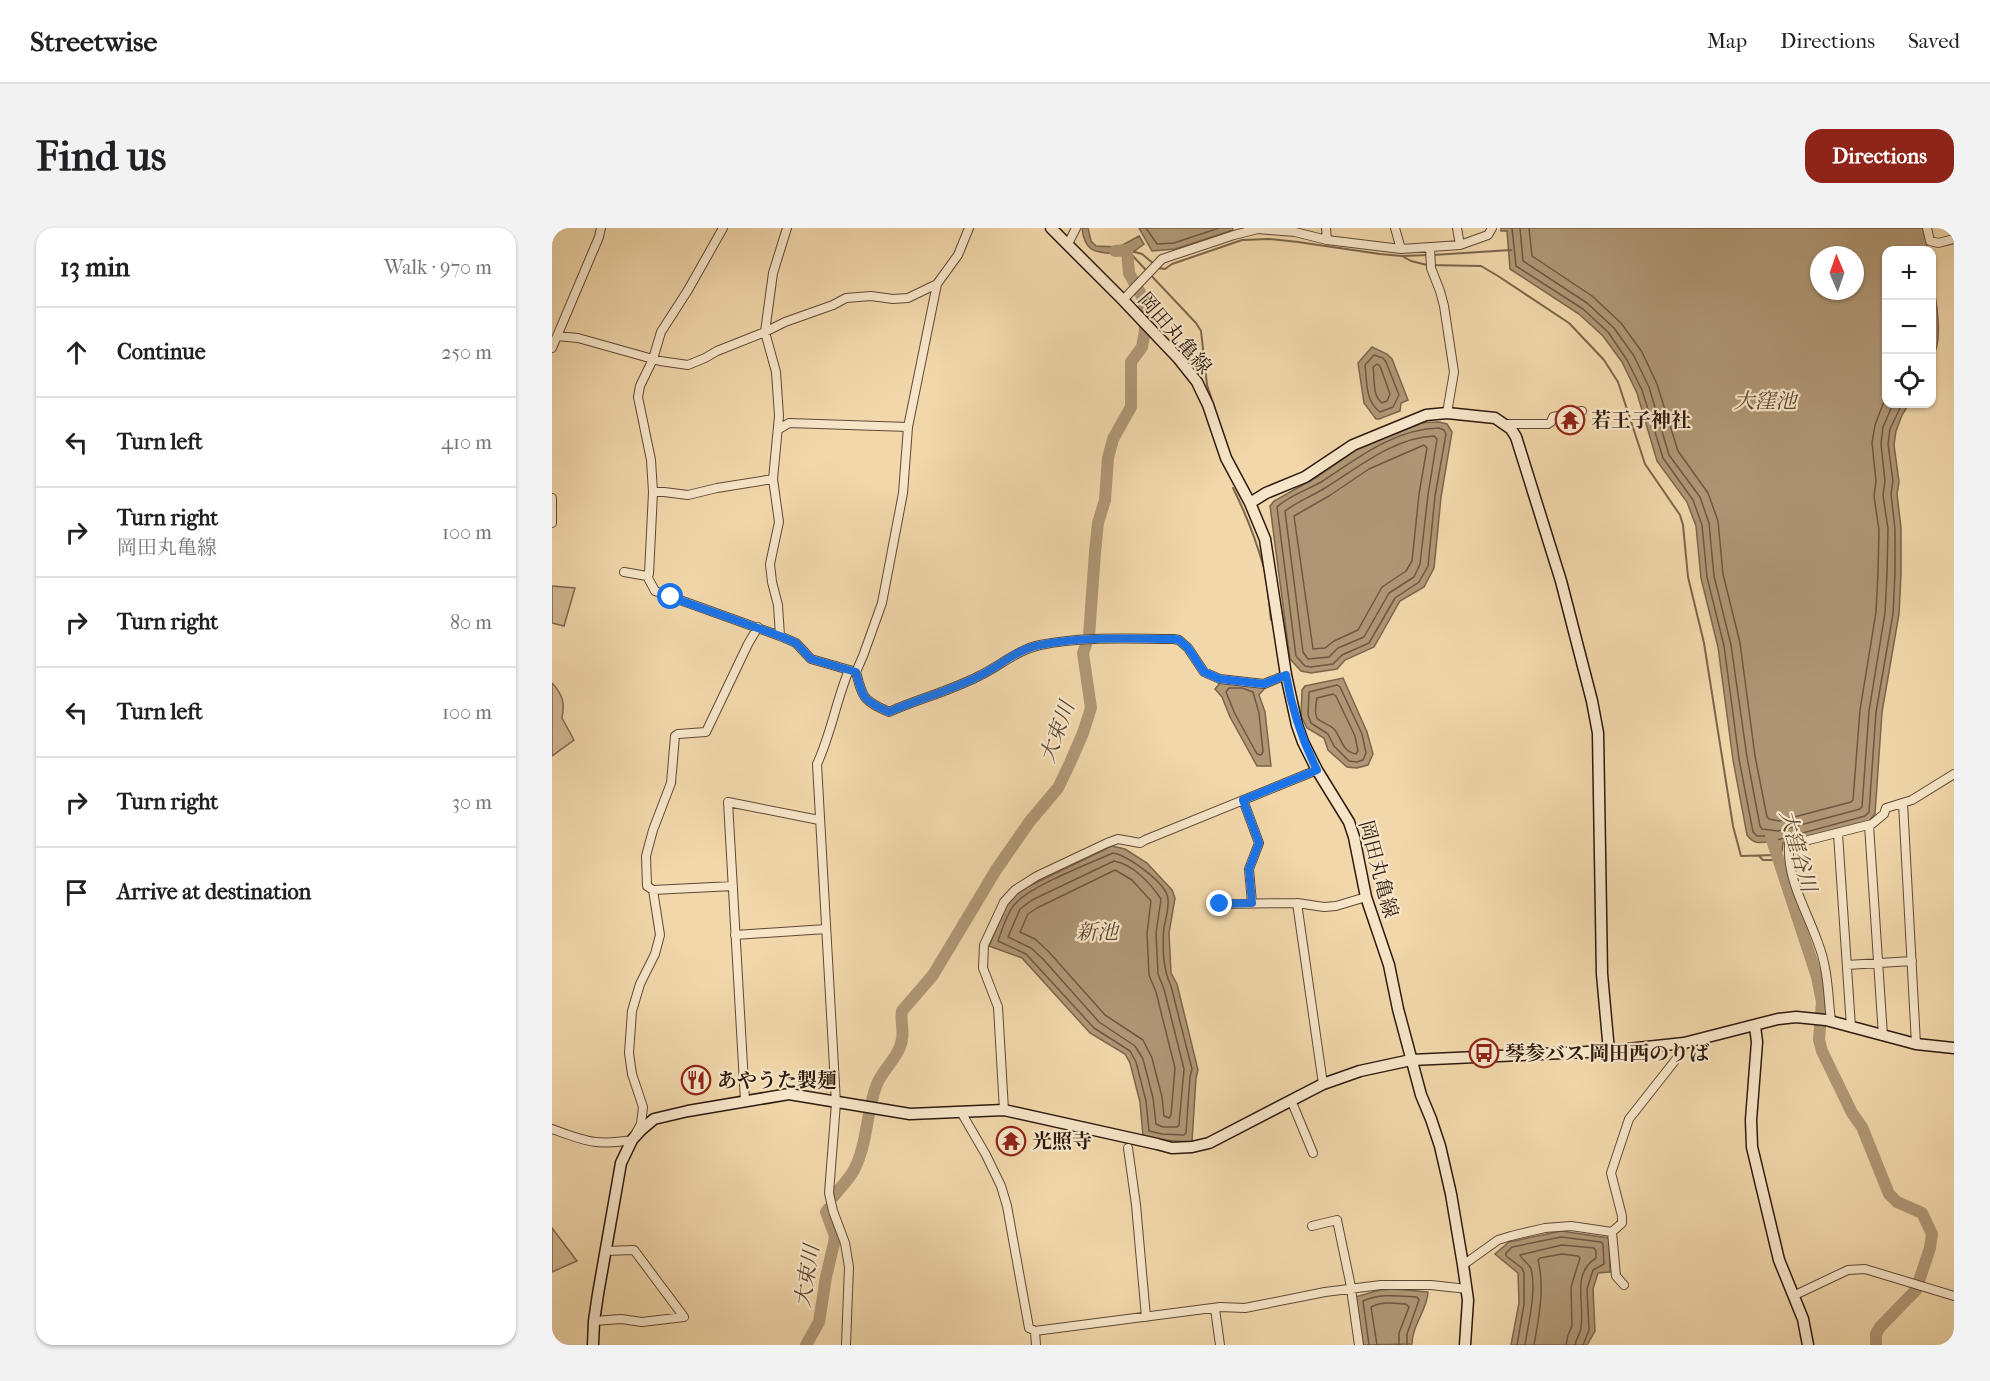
<!DOCTYPE html>
<meta charset="utf-8">
<style>
body{margin:0;font-family:"IM FELL French Canon","Noto Serif JP",serif;background:#f2f2f2;color:#202124}
.controls{position:absolute;right:18px;top:18px;display:grid;overflow:hidden;border-radius:12px;box-shadow:0 2px 4px #0004}
.controls button{width:54px;height:54px;display:grid;place-items:center;padding:0;border:0;border-bottom:2px solid #e0e0e0;background:#fff;color:#202124;font:30px sans-serif}
.compass{position:absolute;left:1258px;top:18px;width:54px;height:54px;border-radius:50%;background:#fff;box-shadow:0 2px 4px #0004;rotate:358deg}
.stop{position:absolute;width:18px;height:18px;margin:-14px;border:4px solid #1a73e8;border-radius:50%;background:#fff}
.stop.end{background:#1a73e8;border-color:#fff;box-shadow:0 2px 6px #0008}
.list{margin:0;padding:0;list-style:none}
h2{display:flex;justify-content:space-between;align-items:center;height:78px;margin:0;padding:0 24px;font-size:26px}
h2 small{font-size:20px;font-weight:400;color:#757577}
.list li{display:grid;grid-template-columns:39px 1fr auto;gap:18px;align-items:center;box-sizing:border-box;height:90px;padding:0 24px;border-top:2px solid #e0e0e0}
.list b{display:block;font-size:22px;white-space:nowrap}
.list p{margin:0;font-size:20px;white-space:nowrap;color:#757577}
.list em{font-size:20px;font-style:normal;color:#757577}
.icon{flex:none;width:33px;height:33px;fill:none;stroke:currentColor;stroke-width:2;stroke-linecap:round;stroke-linejoin:round}
.map{position:relative;flex:none;width:1402px;height:1117px;overflow:hidden;border-radius:18px}
header{display:flex;align-items:center;gap:36px;box-sizing:border-box;height:84px;padding:0 30px;background:#fff;border-bottom:2px solid #e0e0e0}
header strong{font-size:28px}
nav{display:flex;gap:33px;margin-inline-start:auto;font-size:21px}
.intro{display:flex;align-items:center;justify-content:space-between;box-sizing:border-box;height:144px;padding:0 36px}
h1{margin:0;font-size:42px}
.button{padding:15px 27px;border-radius:18px;background:#8f2418;color:#fff;font-size:21px;font-weight:700}
main{display:flex;gap:36px;padding:0 36px}
aside{flex:1;background:#fff;border-radius:18px;box-shadow:0 2px 4px #0004}
.map>svg:first-child{display:block}
.green{fill:#d0b790;stroke:#7f6850;stroke-width:1.5}
.water{fill:#af9775;stroke:#7b654c;stroke-width:1.5;fill-rule:evenodd}
.lines{fill:none;stroke-linecap:round;stroke-linejoin:round}
.shore{stroke:#6e5842;stroke-width:1.5}
.stream{stroke:#7b654c;stroke-width:2}
.river{stroke:#af9775;stroke-width:12}
.street-casing{stroke:#5f4936;stroke-width:10}
.secondary-casing{stroke:#2e1a0f;stroke-width:13}
.street{stroke:#f6e5c8;stroke-width:8}
.secondary{stroke:#f6e5c8;stroke-width:10}
.route{stroke:#1a73e8;stroke-width:8}
.labels{text-anchor:middle;stroke-width:4.5;stroke-linejoin:round;paint-order:stroke}
.street-label{font-size:20px;fill:#2e1a0f;stroke:#f6e5c8}
.poi-label{font-size:20px;font-weight:bold;fill:#2e1a0f;stroke:#f6e5c8;text-anchor:start}
.water-label{font-size:21px;font-style:italic;fill:#5b4633;stroke:#f6e5c8}
</style>
<header>
<strong>Streetwise</strong>
<nav><a>Map</a><a>Directions</a><a>Saved</a></nav>
</header>
<div class="intro"><h1>Find us</h1><a class="button">Directions</a></div>
<main>
<aside>
<h2>13 min<small>Walk · 970 m</small></h2>
<ul class="list">
<li><svg class="icon" aria-label="ahead" viewBox="0 0 24 24"><path d="M12 20V5M6 11l6-6 6 6"/></svg><div><b>Continue</b></div><em>250 m</em></li>
<li><svg class="icon" aria-label="left" viewBox="0 0 24 24"><path d="M17 20v-9H6M10 6l-5 5 5 5"/></svg><div><b>Turn left</b></div><em>410 m</em></li>
<li><svg class="icon" aria-label="right" viewBox="0 0 24 24"><path d="M7 20v-9h11M14 6l5 5-5 5"/></svg><div><b>Turn right</b><p>岡田丸亀線</p></div><em>100 m</em></li>
<li><svg class="icon" aria-label="right" viewBox="0 0 24 24"><path d="M7 20v-9h11M14 6l5 5-5 5"/></svg><div><b>Turn right</b></div><em>80 m</em></li>
<li><svg class="icon" aria-label="left" viewBox="0 0 24 24"><path d="M17 20v-9H6M10 6l-5 5 5 5"/></svg><div><b>Turn left</b></div><em>100 m</em></li>
<li><svg class="icon" aria-label="right" viewBox="0 0 24 24"><path d="M7 20v-9h11M14 6l5 5-5 5"/></svg><div><b>Turn right</b></div><em>30 m</em></li>
<li><svg class="icon" aria-label="arrive" viewBox="0 0 24 24"><path d="M6 21V4h12l-3 4 3 4H6"/></svg><div><b>Arrive at destination</b></div></li>
</ul>
</aside>
<div class="map">
<svg width="1402" height="1117" viewBox="0 0 1402 1117">
<rect width="100%" height="100%" fill="#f1d7aa"/>
<filter id="stains"><feTurbulence type="fractalNoise" baseFrequency=".00333" numOctaves="4"/><feColorMatrix values="0 0 0 0 .2 0 0 0 0 .09 0 0 0 0 .02 0 0 0 .5 -.17"/></filter>
<radialGradient id="worn" r=".72"><stop offset=".6" stop-color="#630" stop-opacity="0"/><stop offset="1" stop-color="#630" stop-opacity=".3"/></radialGradient>
<path class="green" d="M0,358L23,360L12,398L0,395Z
M0,455C11,467 13,475 10,490L22,512L0,528Z
M0,1000L25,1033L0,1044Z"/>
<path class="water" d="M530,0H536L539,13L544,18L567,19L587,8L592,16L577,27C552,23 533,31 530,0Z
M587,0H680L681,2L623,21L600,23Z
M949,0H1371L1375,18L1371,19V22H1334V176H1357L1350,187L1344,203L1342,217L1347,254L1345,266L1349,300V346L1347,386L1330,484L1323,586L1317,593L1231,615L1230,623L1220,624L1218,614C1208,615 1201,616 1195,607L1181,532L1166,419L1149,350L1144,298L1135,274L1105,233L1085,165L1070,134L1051,108L1027,86L958,41L955,3H949ZM1267,27H1303V63H1267Z
M1380,52C1384,70 1392,115 1380,129Z
M820,119L835,126L840,131L856,172L849,175L848,183L827,191H824L812,175L806,135Z
M887,194L895,196L900,204L889,269L882,340L872,359L848,373L822,419L793,432L785,441L759,445L749,443L738,431L718,278L722,273L765,249L805,221L827,211L863,195Z
M791,450L815,504L821,526L816,537L805,540L795,539L776,522L772,510L755,500L749,488L750,462L753,458Z
M668,455L703,457L713,460L707,467L713,484L719,538H705L678,489L670,469L663,461Z
M560,618L573,621L595,635L620,662L623,670L617,705L619,745L625,756L646,842L644,850L640,914L609,912L591,908L588,874L578,835L573,826L538,805L470,730L437,718L457,672L473,660Z
M1009,1003L1057,1010L1058,1044L1046,1045L1041,1061L1043,1103L1035,1117H959L967,1075L966,1045L943,1026L957,1014Z
M841,1061L876,1064C875,1083 860,1097 860,1116L811,1117L803,1069L828,1062Z"/>
<g class="lines">
<path class="shore" d="M594,0L605,16L622,15L667,0
M960,0L964,38L1031,81L1056,104L1075,132L1090,162L1111,230L1141,272L1150,297L1155,349L1172,418L1187,531L1201,604L1205,608H1218L1225,612L1313,588L1317,584L1324,484L1341,386L1343,345V301L1339,266L1341,253L1336,216L1338,201L1350,176
M968,0L971,33L1035,75L1062,100L1082,128L1097,159L1117,227L1148,269L1157,295L1162,348L1179,417L1195,529L1208,598L1210,601L1226,603L1308,581L1310,579L1317,483L1333,385L1335,345L1336,301L1331,267L1333,253L1329,216L1331,199L1341,176
M977,0L980,28L1040,68L1069,95L1090,124L1105,156L1126,223L1156,265L1166,293L1171,346L1188,415L1203,528L1215,589L1217,591L1227,593L1299,574L1301,572L1308,482L1324,384L1326,345L1327,302L1322,268L1324,253L1320,215L1323,197L1334,168
M822,127L831,130L834,134L847,167L841,179L828,184C813,173 815,154 813,137Z
M825,136L828,138L838,166L835,173L830,175C820,167 823,152 821,139Z
M887,200L892,202L894,206L883,268L876,338L867,354L843,370L817,415L790,427L781,436L759,439L753,438L744,428L725,279C736,268 755,262 769,254C806,230 842,201 887,200Z
M882,208L885,211L876,267L868,336L862,349L837,365L812,409L786,420L777,429L756,431L751,424L733,283C745,274 760,268 773,260C807,239 841,210 882,208Z
M872,217L875,220L867,266L860,333L854,343L830,359L806,402L782,413L773,420L761,421L742,288L777,268L817,241Z
M785,457L788,459L810,506L814,525L811,532L805,534L797,533L782,518L776,506L759,495L756,487L757,464Z
M677,460H690L701,464L707,485L711,524L709,527L705,526L683,486L674,464Z
M781,466L784,468L803,508L806,523L804,526C789,523 790,510 782,501C777,496 769,495 765,490C762,485 764,475 765,470Z
M561,625C576,628 615,655 616,671C617,680 614,690 612,699C610,718 611,742 619,758L640,841L638,849L634,905L632,907L610,906L597,903L594,873L584,834L578,823L542,800L474,726L446,713C449,704 457,681 464,675C479,658 538,635 561,625Z
M562,633C581,636 599,656 609,671L604,705L606,746L612,761L632,841L627,897L625,899H611L604,896L601,870L591,831L583,818L547,794L491,731L479,720L456,709L468,681L480,672Z
M563,642L580,652L599,673L595,705L597,747L604,764L623,840L619,887L617,890L612,888L610,869L600,830L591,812L553,787L497,724L483,711L468,704L476,686L485,680Z
M817,1117L811,1073C828,1065 847,1068 865,1069L867,1072L855,1106V1117
M825,1117L819,1079C830,1073 842,1075 854,1076L857,1079L847,1105V1117
M965,1117L972,1076V1045L970,1040L954,1028V1025L960,1019L1009,1009L1049,1014L1051,1016L1052,1036L1041,1042L1035,1061L1037,1102L1031,1117
M973,1117C976,1097 985,1061 979,1041C977,1035 970,1032 968,1027L1010,1017L1042,1020L1044,1023V1030C1019,1046 1033,1075 1029,1099C1029,1105 1024,1110 1023,1117
M982,1117C987,1089 993,1060 986,1032L988,1030L1010,1026L1026,1028L1028,1030L1019,1059L1020,1098L1016,1107L1014,1117"/>
<path class="stream" d="M579,23L590,26L602,36
M577,24L644,95L649,103L655,157L663,181
M881,27L959,22
M850,28L859,33L875,37L929,38L946,48L1017,95L1052,132L1066,154L1093,236L1128,287L1131,297L1136,349L1152,415L1181,598L1189,628L1225,627
M606,40L613,41L620,36L690,12L717,11L746,14L828,26L850,28L876,27
M681,260C694,286 704,312 712,340C716,356 717,375 719,392
M1208,629L1211,632H1221L1225,627"/>
<path class="river" d="M1219,609L1265,749L1270,774L1267,812L1270,823L1300,885L1310,899L1337,966L1345,974L1370,985L1380,1006L1378,1020L1364,1062L1328,1099L1324,1106V1117
M282,968C289,959 297,951 302,942C316,915 314,883 325,856C331,841 348,828 350,811C352,802 348,793 350,783L381,747L444,642L478,593L506,560L518,535L531,505L539,480L531,425L537,408L543,324L546,295L553,272L556,230L561,211L579,179V134L590,119L593,103L592,72L577,45L575,22L563,23
M254,1117L267,1094L274,1049L282,1015L283,1008L274,984L276,981"/>
<g class="street-casing">
<path id="street" d="M417,0L406,27L385,56L356,199L351,265L330,375L311,428L304,444C311,471 311,472 337,484C366,471 398,463 427,448C448,438 465,422 488,417C532,408 578,411 622,411L627,412L636,420L652,444L668,451L712,456L734,447
M774,0L775,12
M843,0L849,21
M905,0L908,17
M1375,0L1378,13L1386,15L1402,11
M516,16L524,0
M878,20L879,40L888,63L892,78L902,144L895,185
M571,72L610,31L682,7L706,1L743,4L775,12L849,21L908,17L936,7L940,0
M5,108L26,110L108,133L136,137L153,130L165,123L213,104L233,94L281,77L294,70L319,68L341,71L356,70L385,56
M0,120L47,9L49,0
M954,196H996L999,194L1001,189L1030,183
M227,201L237,195L356,199
M221,251L165,260L136,267L112,264H101L97,346L95,348L103,363L228,408L244,415L259,431L301,443
M101,264L99,232L86,169L88,158L101,131L109,104L136,62L171,0
M0,270V295
M72,344L95,348
M228,408L226,377L220,354L218,336L227,294L221,251L227,188L224,144L213,104L221,45L235,0
M691,572L707,615L697,641L700,675
M1351,575L1364,816
M1317,597L1331,808
M1286,606L1299,799
M101,662L181,658
M745,675L771,856
M668,676L745,675L772,679L784,678L814,669
M183,707L274,701
M1295,737L1360,733
M1279,794C1276,767 1276,740 1266,715C1255,683 1235,652 1237,617L1320,596L1332,586L1334,580L1360,572L1402,546
M739,872L761,925
M193,873L176,574L267,592
M452,882L446,779L431,740L432,717L452,674L463,662L485,648L555,615L566,611L588,615L593,612L765,542
M409,884L434,927L449,958L455,978L477,1100L483,1103L668,1079L693,1080L773,1064L829,1057H879L915,1061
M0,901C34,913 43,918 80,912L89,896L91,879L80,846L77,825L80,783L88,756L103,726L108,707L101,662L95,658L94,628L101,602L119,555L123,508L126,506L154,504L196,416L206,399
M576,920L584,977L594,1089
M760,998L785,992L798,1054L807,1117
M1060,1004L1070,995V988L1059,945L1077,891L1129,825L1132,815
M1060,1004L1064,1048L1072,1057
M911,1037L946,1012L959,1008L993,1000L1019,998L1060,1004
M1241,1068L1296,1042L1313,1041L1402,1068
M663,1081L668,1117
M42,1093L69,1091L90,1094L132,1089L82,1022L53,1023
M483,1103L484,1117
M294,1117L297,1039L293,1015L281,983L277,965L284,875L265,536C279,506 284,473 297,442"/>
</g>
<g class="secondary-casing">
<path id="secondary" d="M499,0L571,72L626,130L645,154L656,177L674,230L698,275L713,311L734,447L745,497L751,514L765,542L797,594L802,609L814,669L837,737L846,781L869,867L879,891L888,918L899,966L911,1037L916,1072L913,1117
M698,275L714,265L753,249L801,217L874,187L895,185L943,190L959,201L964,209L1009,353L1040,473L1046,505L1050,746L1057,823
M1203,798L1205,814L1199,892L1200,919L1227,1032L1251,1091L1256,1117
M41,1117L42,1093L46,1066L69,935L80,912L89,902L102,891L136,883L237,866L358,886L452,882L605,916L620,920L640,919L657,915L771,856L808,843L859,832L1057,823L1132,815L1226,791L1244,789L1274,792L1364,816L1402,820"/>
</g>
<use href="#street" class="street"/>
<use href="#secondary" class="secondary"/>
</g>
<g class="lines">
<path class="route" d="M119,369L228,408L244,415L259,431L304,444C311,471 311,472 337,484C366,471 398,463 427,448C448,438 465,421 488,417C532,408 578,411 622,411L627,412L636,420L652,444L668,451L712,456L734,447C740,482 749,510 765,542L691,572L707,615L697,641L700,675L668,676"/>
</g>
<defs>
<g id="temple-ring" transform="scale(1.5)"><circle r="9.5" fill="#f6e5c8" stroke="#8f2418" stroke-width="1.5"/><path d="M0-6L5-2H3V0L6.5 2.5H4V6H1.5V3h-3V6H-4V2.5H-6.5L-3 0V-2H-5Z" fill="#8f2418"/></g>
<g id="bus-ring" transform="scale(1.5)"><circle r="9.5" fill="#f6e5c8" stroke="#8f2418" stroke-width="1.5"/><path d="M-5-6H5V4H4V6H2V4H-2V6H-4V4H-5ZM-3.5-4V0h7V-4ZM-3.5 1.2v1.5H-2V1.2ZM2 1.2v1.5H3.5V1.2Z" fill="#8f2418"/></g>
<g id="restaurant-ring" transform="scale(1.5)"><circle r="9.5" fill="#f6e5c8" stroke="#8f2418" stroke-width="1.5"/><path d="M-5-6h1v4h1v-4h1v4h1v-4h1v5L-1.5 .5V6h-2V.5L-5-1ZM5-6V6H3V1.5H1.5Q1.5-4 5-6Z" fill="#8f2418"/></g>
</defs>
<g fill-rule="evenodd">
<use href="#temple-ring" x="1018" y="192"/>
<use href="#bus-ring" x="932" y="825"/>
<use href="#restaurant-ring" x="144" y="852"/>
<use href="#temple-ring" x="459" y="913"/>
</g>
<g class="labels">
<g class="street-label">
<text transform="translate(623 105) rotate(49)" y="7">岡田丸亀線</text>
<text transform="translate(827 641) rotate(75)" y="7">岡田丸亀線</text>
</g>
<g class="poi-label">
<text x="1039" y="199">若王子神社</text>
<text x="953" y="832">琴参バス 岡田西のりば</text>
<text x="165" y="859">あやうた製麺</text>
<text x="480" y="920">光照寺</text>
</g>
<g class="water-label">
<text x="1213" y="180">大窪池</text>
<text transform="translate(505 504) rotate(-70)" y="7">大束川</text>
<text transform="translate(1246 623) rotate(74)" y="7">大窪谷川</text>
<text x="545" y="711">新池</text>
<text transform="translate(255 1048) rotate(-81)" y="7">大束川</text>
</g>
</g>
<rect width="100%" height="100%" filter="url(#stains)"/>
<rect width="100%" height="100%" fill="url(#worn)"/>
</svg>
<div class="controls">
<button>+</button>
<button>−</button>
<button><svg class="icon" aria-label="locate" viewBox="0 0 24 24"><circle cx="12" cy="12" r="6"/><path d="M12 2v4M12 18v4M2 12h4M18 12h4"/></svg></button>
</div>
<svg class="compass" viewBox="-18 -18 36 36"><path d="M0-13l5 13h-10z" fill="#e53935"/><path d="M0 13l5-13h-10z" fill="#757577"/></svg>
<div class="stop" style="left:119px;top:369px"></div>
<div class="stop end" style="left:668px;top:676px"></div>
</div>
</main>
